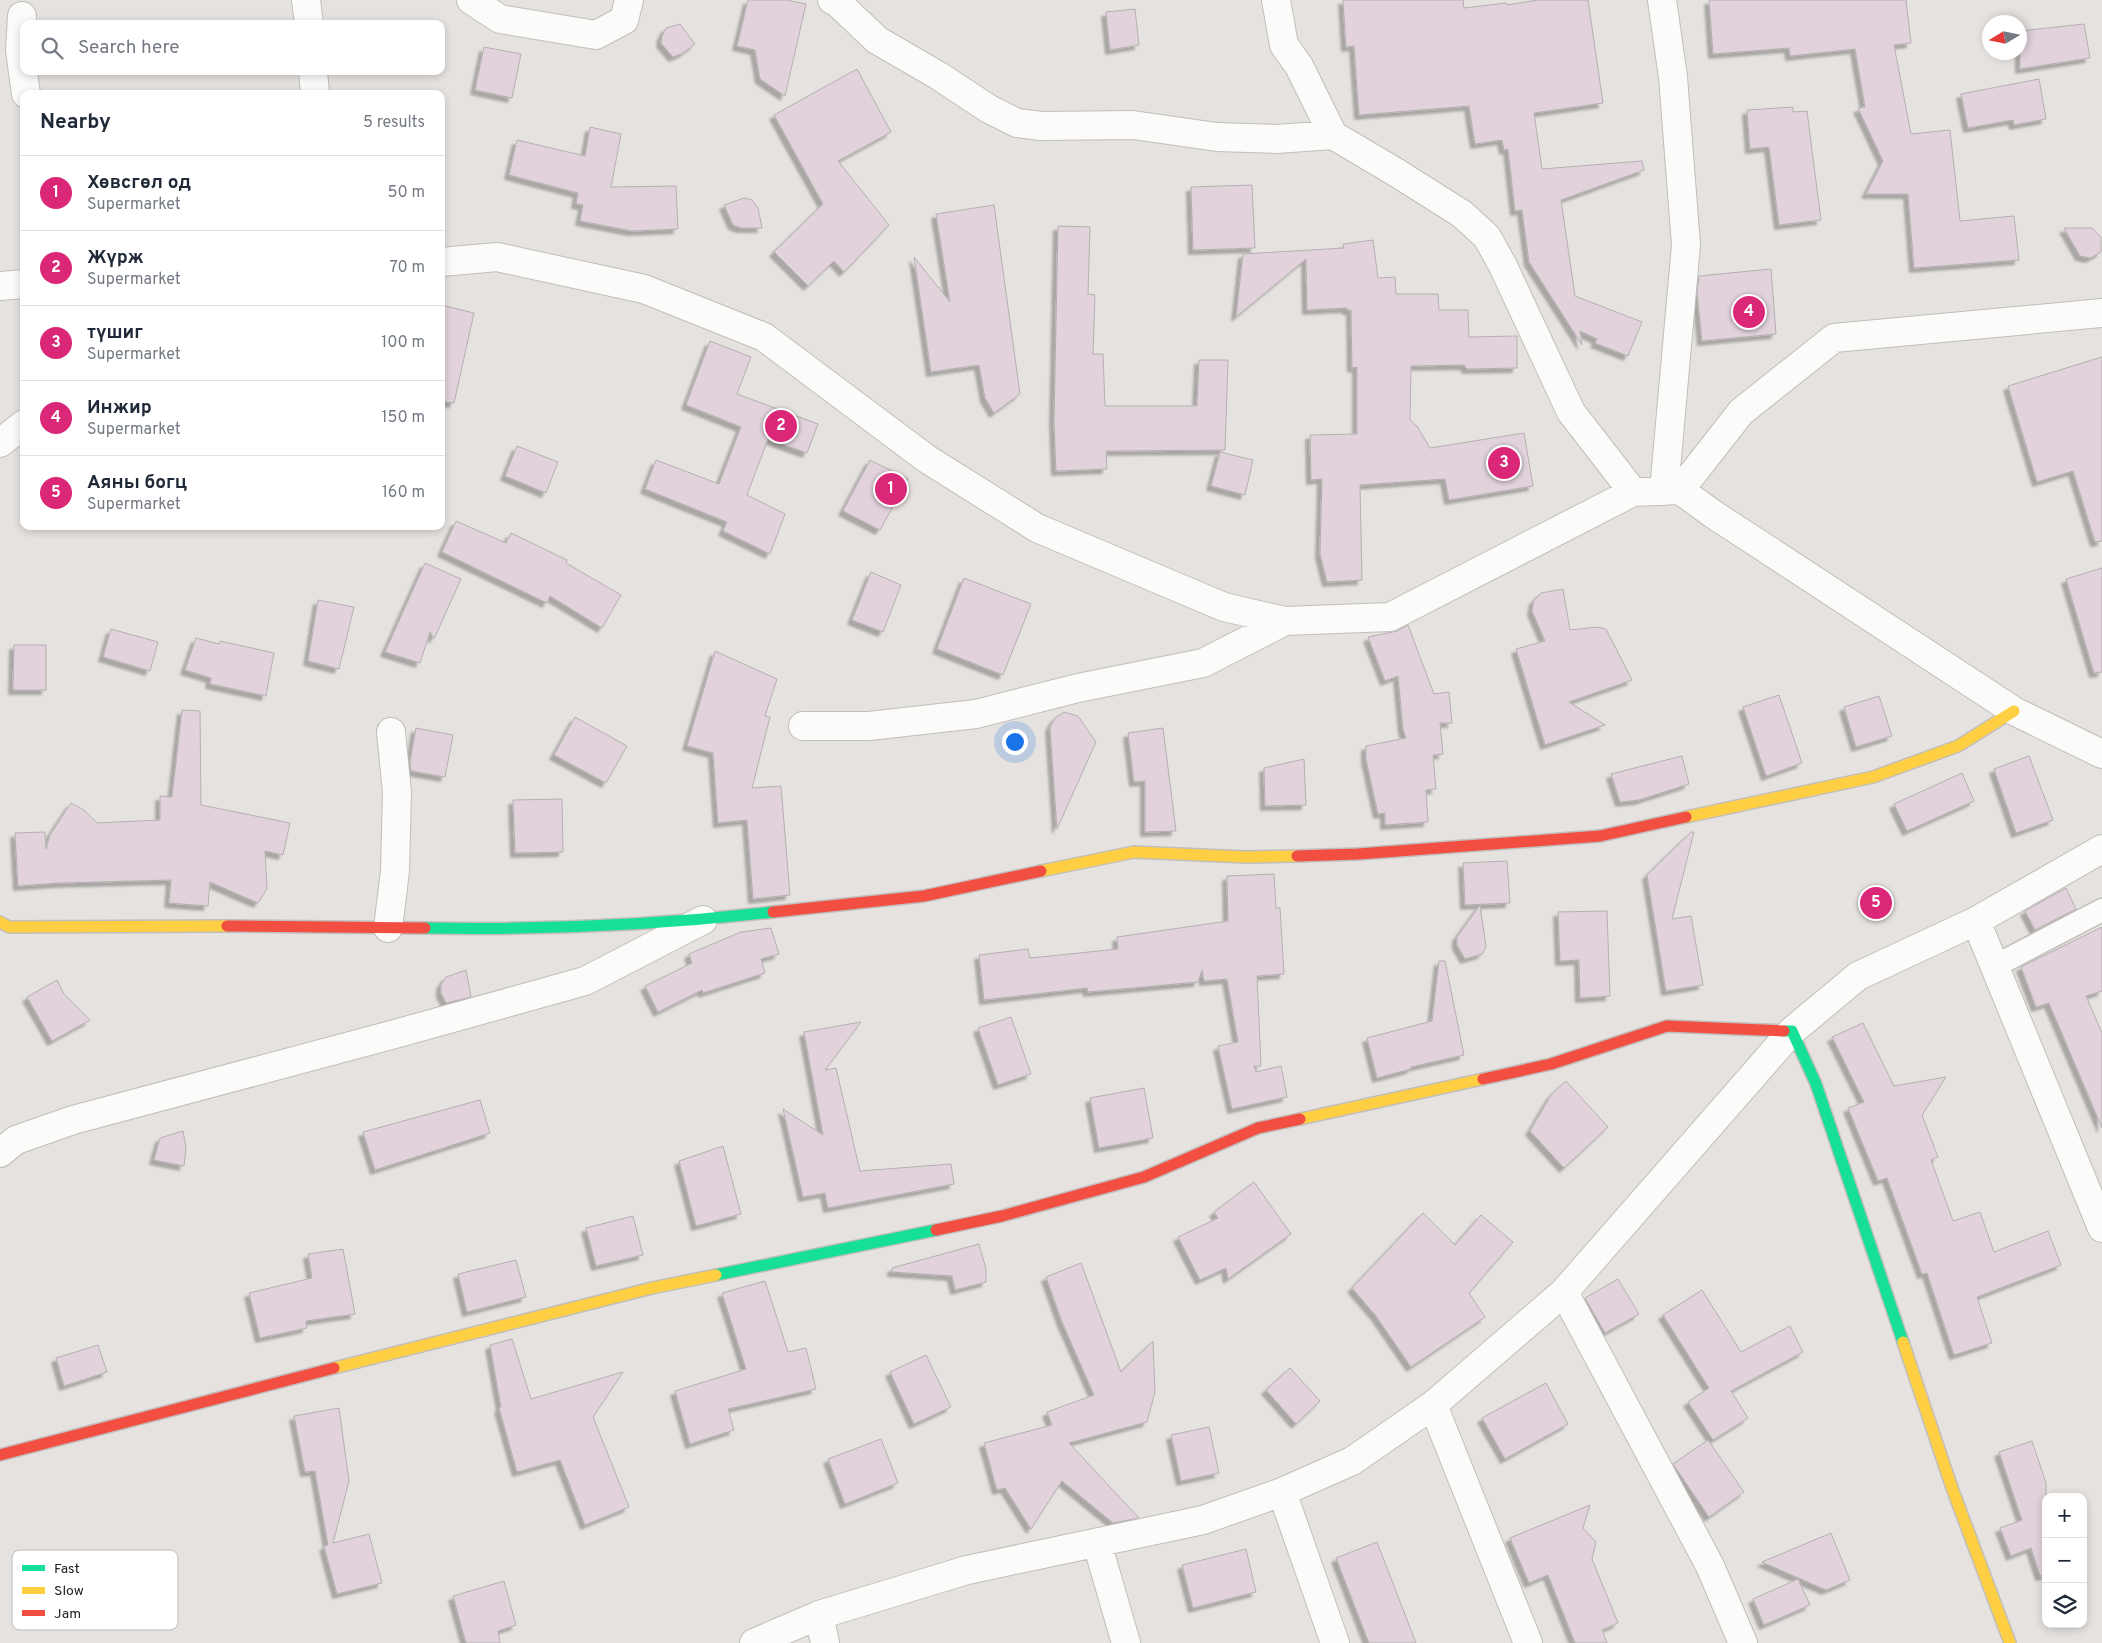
<!DOCTYPE html>
<meta charset="utf-8">
<style>
body{margin:0;font-family:Overpass,sans-serif;background:#f2f2f3;color:#1f2937}
.controls{position:absolute;right:15px;bottom:15px;display:grid;overflow:hidden;border-radius:10px;box-shadow:0 2px 8px #0003}
.controls button{width:45px;height:45px;display:grid;place-items:center;padding:0;border:0;border-bottom:1px solid #e0e1e3;background:#fff;color:#1f2937;font:25px sans-serif}
.compass{position:absolute;left:1982px;top:15px;width:45px;height:45px;border-radius:50%;background:#fff;box-shadow:0 2px 8px #0003;rotate:260deg}
.you{position:absolute;left:1014px;top:741px;width:18px;height:18px;margin:-12px;border:4px solid #fff;border-radius:50%;background:#1a73e8;box-shadow:0 0 0 8px #1a73e833}
.badge{display:grid;place-items:center;width:32px;height:32px;border-radius:50%;background:#db2777;color:#fff;font-size:16px;font-weight:700}
.pin{position:absolute;translate:-50% -50%;border:2px solid #fff;box-shadow:0 1px 5px #0006}
.list{margin:0;padding:0;list-style:none}
h2{display:flex;justify-content:space-between;align-items:center;height:65px;margin:0;padding:0 20px;font-size:21px}
h2 small{font-size:16px;font-weight:400;color:#747a83}
.list li{display:grid;grid-template-columns:32px 1fr auto;gap:15px;align-items:center;box-sizing:border-box;height:75px;padding:0 20px;border-top:1px solid #e0e1e3}
.list b{display:block;font-size:19px;white-space:nowrap}
.list p{margin:0;font-size:16px;white-space:nowrap;color:#747a83}
.list em{font-size:16px;font-style:normal;color:#747a83}
.icon{flex:none;width:28px;height:28px;fill:none;stroke:currentColor;stroke-width:2;stroke-linecap:round;stroke-linejoin:round}
.map{position:relative;flex:none;width:2102px;height:1643px;overflow:hidden}
.search{position:absolute;background:#fff;box-shadow:0 2px 8px #0003;left:20px;top:20px;width:425px;height:55px;display:flex;align-items:center;gap:12px;box-sizing:border-box;padding:0 18px;border-radius:10px;color:#747a83;font-size:19px}
.panel{position:absolute;background:#fff;box-shadow:0 2px 8px #0003;left:20px;top:90px;width:425px;height:440px;border-radius:10px}
.map>svg:first-child{display:block}
.building{fill:#e1d2dc;stroke:#b4b0b0;filter:url(#shadow)}
.lines{fill:none;stroke-linecap:round;stroke-linejoin:round}
.lane-casing{stroke:#c1bebc;stroke-width:25}
.street-casing{stroke:#c1bebc;stroke-width:30}
.fast-casing{stroke:#c1bebc;stroke-width:14}
.slow-casing{stroke:#c1bebc;stroke-width:14}
.jam-casing{stroke:#c1bebc;stroke-width:14}
.lane{stroke:#fbfbfa;stroke-width:22}
.street{stroke:#fbfbfa;stroke-width:28}
.fast{stroke:#16e098;stroke-width:11}
.slow{stroke:#ffcf43;stroke-width:11}
.jam{stroke:#f24e42;stroke-width:11}
.key{fill:#fff;stroke:#bdbcbc;stroke-width:1}
.key-label{font-size:14px;fill:#23211f}
</style>
<div class="map">
<svg width="2102" height="1643" viewBox="0 0 2102 1643">
<defs>
<filter id="shadow"><feDropShadow dx="-4.5" dy="4.5" stdDeviation="1" flood-color="#0004"/></filter>
</defs>
<rect width="100%" height="100%" fill="#e6e2df"/>
<path class="building" d="M748,0H786L806,4L785,96L760,79L755,50L737,46Z
M1343,0H1463L1464,8L1506,3L1507,5L1538,0H1588L1603,103L1534,113L1542,169L1642,161L1644,170L1561,200L1575,296L1642,322L1628,356L1595,343L1597,339L1580,331L1582,345L1529,262L1522,210L1515,211L1508,149L1504,150L1502,140L1475,144L1469,106L1359,115L1354,46L1346,47Z
M1709,0H1906L1911,43L1894,45L1911,134L1950,130L1960,221L2014,216L2019,260L1914,268L1908,194H1866L1883,161L1858,108L1865,107L1855,49L1790,56L1789,48L1713,54Z
M1135,9L1139,45L1110,50L1106,12Z
M680,24L695,44L683,53L673,57L661,43L662,36L666,28Z
M2084,24L2090,58L2020,69V31Z
M484,47L521,54L512,98L475,90Z
M857,69L891,132L838,161L889,225L844,272L834,261L808,286L774,252L823,204L774,115Z
M2039,79L2046,119L2014,125L2013,120L1968,128L1961,94Z
M1793,107V112L1807,111L1821,220L1779,225L1769,147L1750,149L1747,110Z
M590,127L621,134L611,187L676,186L678,229L632,231L580,221L583,205L576,204L578,193L509,175L517,140L585,156Z
M1252,185L1255,248L1193,250L1191,187Z
M744,198L752,200L758,208L762,228H741L733,225L724,205Z
M994,205L1020,394L994,413L985,398L979,365L931,372L914,257L950,302L936,214Z
M1058,226L1090,227L1088,294L1095,295L1093,354H1103L1105,406H1197L1199,360H1228L1225,450L1106,451L1107,469L1056,471L1054,421Z
M2064,228H2092L2101,237V252L2090,258L2080,256Z
M1373,240L1378,278L1395,277L1396,294H1438L1439,310H1468L1469,337L1517,336V368L1467,369L1464,365L1411,366L1410,420L1417,426L1430,448L1524,433L1533,486L1449,500L1445,479L1360,485L1362,580L1327,582L1320,554L1322,479L1311,480L1310,435L1357,434V367L1352,368L1351,310H1347V308L1307,310L1306,259L1236,317L1243,254L1344,248L1343,244Z
M1771,269L1776,334L1702,341L1697,292L1699,276Z
M441,305L474,313L454,403L441,401Z
M710,341L751,357L737,394L818,424L807,453L768,439L747,495L785,514L770,554L723,531L727,522L645,489L656,460L719,484L741,427L686,405Z
M2102,357V541L2095,542L2073,471L2037,482L2008,386Z
M517,446L558,462L546,493L505,476Z
M1220,452L1253,460L1245,495L1211,486Z
M870,460L908,479L880,530L843,511Z
M456,521L506,543L511,533L567,560L566,563L621,595L602,628L550,596L547,603L442,552Z
M425,563L461,579L434,639L430,632L420,663L385,652Z
M2102,568V672L2094,673L2066,579Z
M871,572L901,585L883,632L852,620Z
M964,578L1031,604L1003,675L937,649Z
M1563,589L1570,630L1597,627L1606,629L1632,680L1569,702L1605,725L1545,745L1516,649L1545,641L1532,611L1534,600L1541,593Z
M318,600L354,607L339,669L308,661Z
M1408,625L1434,694L1449,692L1452,723H1440L1443,754L1433,755L1436,789L1426,790L1428,822L1385,825V813L1378,814L1366,759V746L1406,738L1403,729L1398,676L1385,681L1368,637L1397,631Z
M111,629L158,642L150,671L103,657Z
M196,638L219,644L220,641L274,653L266,696L210,684L211,678L185,670Z
M14,645H46V690H13Z
M715,651L777,679L765,716L770,717L752,788L781,786L790,895L753,899L747,820L718,823L713,753L687,746Z
M1779,695L1802,763L1766,776L1743,707Z
M1879,696L1892,736L1856,747L1844,707Z
M182,710L200,711L201,805L290,823L283,855L265,851L267,889L258,903L210,882L208,906L169,903L171,880L58,883L18,886L15,833L45,832L46,849L50,835L71,803L84,810L97,823L160,820V796L172,797Z
M1064,712L1078,716L1096,742L1057,829L1050,727L1055,718Z
M575,717L627,746L606,783L554,755Z
M416,728L453,735L445,777L411,771L410,762Z
M1163,728L1176,831L1145,832V781L1134,782L1128,733Z
M1682,756L1689,784L1639,800L1620,802L1611,774Z
M2029,756L2053,820L2016,833L1994,769Z
M1304,759L1306,805L1265,806L1264,768Z
M1962,773L1974,801L1907,831L1894,804Z
M562,799L563,852L515,853L513,800Z
M1691,832H1694L1672,919L1691,916L1703,985L1666,991L1647,875Z
M1507,861L1510,903L1465,905L1463,863Z
M1274,874L1276,908H1280L1284,974L1257,976L1261,1066H1254L1256,1072L1281,1066L1287,1097L1232,1109L1218,1046L1238,1042L1227,979L1204,981L1202,970L1198,982L1088,992L1087,988L984,1000L979,955L1028,949L1030,958L1118,949L1117,937L1228,921L1227,876Z
M2066,888L2076,909L2035,930L2025,911Z
M1480,905L1486,947L1482,954L1465,959L1457,945V937Z
M1607,911L1610,996L1580,998L1579,960L1560,961L1558,912Z
M2102,927V991L2086,996L2102,1033V1128L2049,1003L2036,1007L2021,967Z
M771,928L779,954L761,959L765,973L703,993L702,990L658,1012L645,986L692,963L689,954L741,932Z
M1439,961H1445L1464,1055L1411,1067V1069L1377,1078L1367,1038L1432,1021Z
M466,970L471,997L446,1003L441,993V985L446,977Z
M57,980L64,994L90,1020L52,1041L27,997Z
M1011,1017L1031,1074L998,1085L978,1028Z
M861,1022L825,1070L836,1068L860,1171L951,1164L954,1184L828,1208L825,1193L803,1197L783,1109L823,1135L804,1032Z
M1863,1023L1894,1086L1946,1077L1922,1115L1938,1157L1931,1160L1953,1221L1980,1212L1994,1252L2048,1231L2061,1265L1977,1297L1992,1343L1954,1355L1927,1273L1922,1274L1887,1178L1878,1181L1848,1108L1864,1102L1832,1037Z
M1566,1081L1608,1127L1564,1168L1530,1131L1551,1095Z
M1144,1088L1153,1138L1099,1148L1090,1098Z
M480,1100L490,1133L375,1170L363,1132Z
M183,1131L186,1148L184,1166L154,1160L160,1138Z
M723,1146L741,1214L696,1226L679,1161Z
M1254,1182L1291,1234L1228,1279L1226,1268L1200,1280L1178,1237L1218,1218L1214,1212Z
M1423,1213L1455,1245L1481,1215L1513,1242L1469,1293L1485,1317L1411,1367L1376,1316L1352,1288Z
M633,1216L643,1255L596,1266L586,1228Z
M979,1244L986,1269V1282L955,1290L952,1276L892,1272V1268Z
M343,1249L355,1314L306,1321L307,1328L260,1338L249,1293L312,1278L308,1254Z
M516,1260L526,1297L467,1312L458,1274Z
M1081,1263L1121,1372L1153,1341L1155,1392L1147,1422L1069,1443L1139,1518L1113,1523L1062,1481L1031,1529L1005,1488L997,1490L984,1443L1052,1425L1047,1412L1094,1395L1062,1322L1046,1277Z
M1618,1279L1639,1314L1605,1333L1585,1298Z
M765,1281L788,1352L806,1348L816,1389L728,1409L734,1430L690,1444L675,1391L746,1369L722,1293Z
M1702,1290L1741,1352L1790,1326L1803,1352L1731,1391L1748,1418L1713,1440L1688,1402L1709,1388L1663,1315Z
M512,1339L531,1399L623,1372L593,1417L629,1507L585,1525L560,1460L517,1472L499,1408L501,1407L490,1345Z
M98,1345L107,1372L64,1386L56,1358Z
M926,1355L951,1407L914,1424L890,1372Z
M1290,1368L1320,1401L1296,1424L1266,1390Z
M1546,1383L1568,1424L1505,1459L1482,1418Z
M339,1408L349,1481L333,1543L369,1534L382,1583L337,1594L324,1546L328,1545L315,1471L305,1472L294,1416Z
M1209,1427L1219,1473L1181,1481L1171,1435Z
M881,1439L898,1483L845,1504L828,1459Z
M1708,1440L1744,1492L1709,1517L1673,1464Z
M2032,1441L2046,1483V1575L2040,1576L2031,1548L2011,1556L2000,1528L2022,1520L1999,1452Z
M1590,1505L1583,1528L1596,1542L1592,1559L1618,1623L1602,1630L1607,1643H1575L1548,1575L1529,1583L1510,1538Z
M1831,1533L1850,1580L1826,1590L1762,1562Z
M1377,1542L1416,1643H1369L1336,1558Z
M1246,1549L1256,1592L1193,1608L1182,1565Z
M1798,1579L1810,1605L1764,1625L1753,1599Z
M504,1581L516,1625L498,1631L500,1643H466L453,1596Z"/>
<g class="lines">
<g class="lane-casing">
<path id="lane" d="M1995,966L2102,910"/>
</g>
<g class="street-casing">
<path id="street" d="M306,0L309,24
M471,0L500,19L596,35L624,20L629,0
M832,0L838,3L877,40L939,76L989,109L1017,123L1041,126L1133,125L1217,137L1276,139L1333,135L1397,173L1462,214L1487,237L1503,266L1571,412L1633,492
M1276,0L1284,45L1299,66L1333,135
M1662,0L1673,77L1686,245L1664,491
M22,16L20,50L26,94
M313,71L315,94
M441,262L497,257L644,289L764,337L927,459L1037,528L1224,607L1285,621L1390,617L1633,492L1680,490L1713,514L2014,711L2102,754
M0,286L24,284
M0,443L24,424
M1680,490L1741,412L1834,338L2102,313
M803,726H869L976,714L1078,688L1203,663L1285,621
M1976,921L2102,1228
M388,928L395,871L397,792L391,732
M0,1153L16,1140L73,1120L395,1034L585,981L703,920
M1564,1292L1710,1566L1743,1643
M1433,1405L1528,1643
M1282,1492L1335,1643
M1097,1543L1126,1643
M819,1615L825,1643
M754,1643L819,1615L967,1570L1203,1520L1282,1492L1352,1461L1433,1405L1564,1292L1792,1031L1858,976L1976,921L2102,849"/>
</g>
<g class="fast-casing">
<path id="fast" d="M425,928C541,930 658,925 773,912
M1784,1031H1792L1816,1084L1903,1342
M716,1275L936,1230"/>
</g>
<g class="slow-casing">
<path id="slow" d="M1686,817L1873,777L1958,746L2014,711
M1041,871L1134,852L1246,857L1297,856
M0,922L9,927L227,926
M1300,1119L1483,1079
M1903,1342L1952,1488L2010,1643
M334,1368L652,1288L716,1275"/>
</g>
<g class="jam-casing">
<path id="jam" d="M1297,856L1358,854L1600,836L1686,817
M773,912L924,896L1041,871
M227,926L425,928
M1483,1079L1551,1064L1667,1026L1784,1031
M936,1230L1002,1216L1144,1177L1258,1128L1300,1119
M0,1455L334,1368"/>
</g>
<use href="#lane" class="lane"/>
<use href="#street" class="street"/>
<use href="#fast" class="fast"/>
<use href="#slow" class="slow"/>
<use href="#jam" class="jam"/>
</g>
<rect x="12" y="1550" width="166" height="80" rx="8" class="key"/>
<rect x="22" y="1565" width="23" height="6" fill="#16e098"/>
<rect x="22" y="1587" width="23" height="7" fill="#ffcf43"/>
<rect x="22" y="1610" width="23" height="6" fill="#f24e42"/>
<g class="key-label">
<text x="54" y="1573">Fast</text>
<text x="54" y="1595">Slow</text>
<text x="54" y="1618">Jam</text>
</g>
</svg>
<div class="controls">
<button>+</button>
<button>−</button>
<button><svg class="icon" aria-label="layers" viewBox="0 0 24 24"><path d="M12 4l9 5-9 5-9-5zM3 14l9 5 9-5"/></svg></button>
</div>
<svg class="compass" viewBox="-18 -18 36 36"><path d="M0-13l5 13h-10z" fill="#e53935"/><path d="M0 13l5-13h-10z" fill="#747a83"/></svg>
<div class="you"></div>
<div class="pin badge" style="left:891px;top:489px">1</div>
<div class="pin badge" style="left:781px;top:426px">2</div>
<div class="pin badge" style="left:1504px;top:463px">3</div>
<div class="pin badge" style="left:1749px;top:312px">4</div>
<div class="pin badge" style="left:1876px;top:903px">5</div>
<div class="search"><svg class="icon" aria-label="search" viewBox="0 0 24 24"><circle cx="10" cy="10" r="6"/><path d="M15 15l6 6"/></svg>Search here</div>
<section class="panel">
<h2>Nearby<small>5 results</small></h2>
<ul class="list">
<li><span class="badge">1</span><div><b>Хөвсгөл од</b><p>Supermarket</p></div><em>50 m</em></li>
<li><span class="badge">2</span><div><b>Жүрж</b><p>Supermarket</p></div><em>70 m</em></li>
<li><span class="badge">3</span><div><b>түшиг</b><p>Supermarket</p></div><em>100 m</em></li>
<li><span class="badge">4</span><div><b>Инжир</b><p>Supermarket</p></div><em>150 m</em></li>
<li><span class="badge">5</span><div><b>Аяны богц</b><p>Supermarket</p></div><em>160 m</em></li>
</ul>
</section>
</div>
